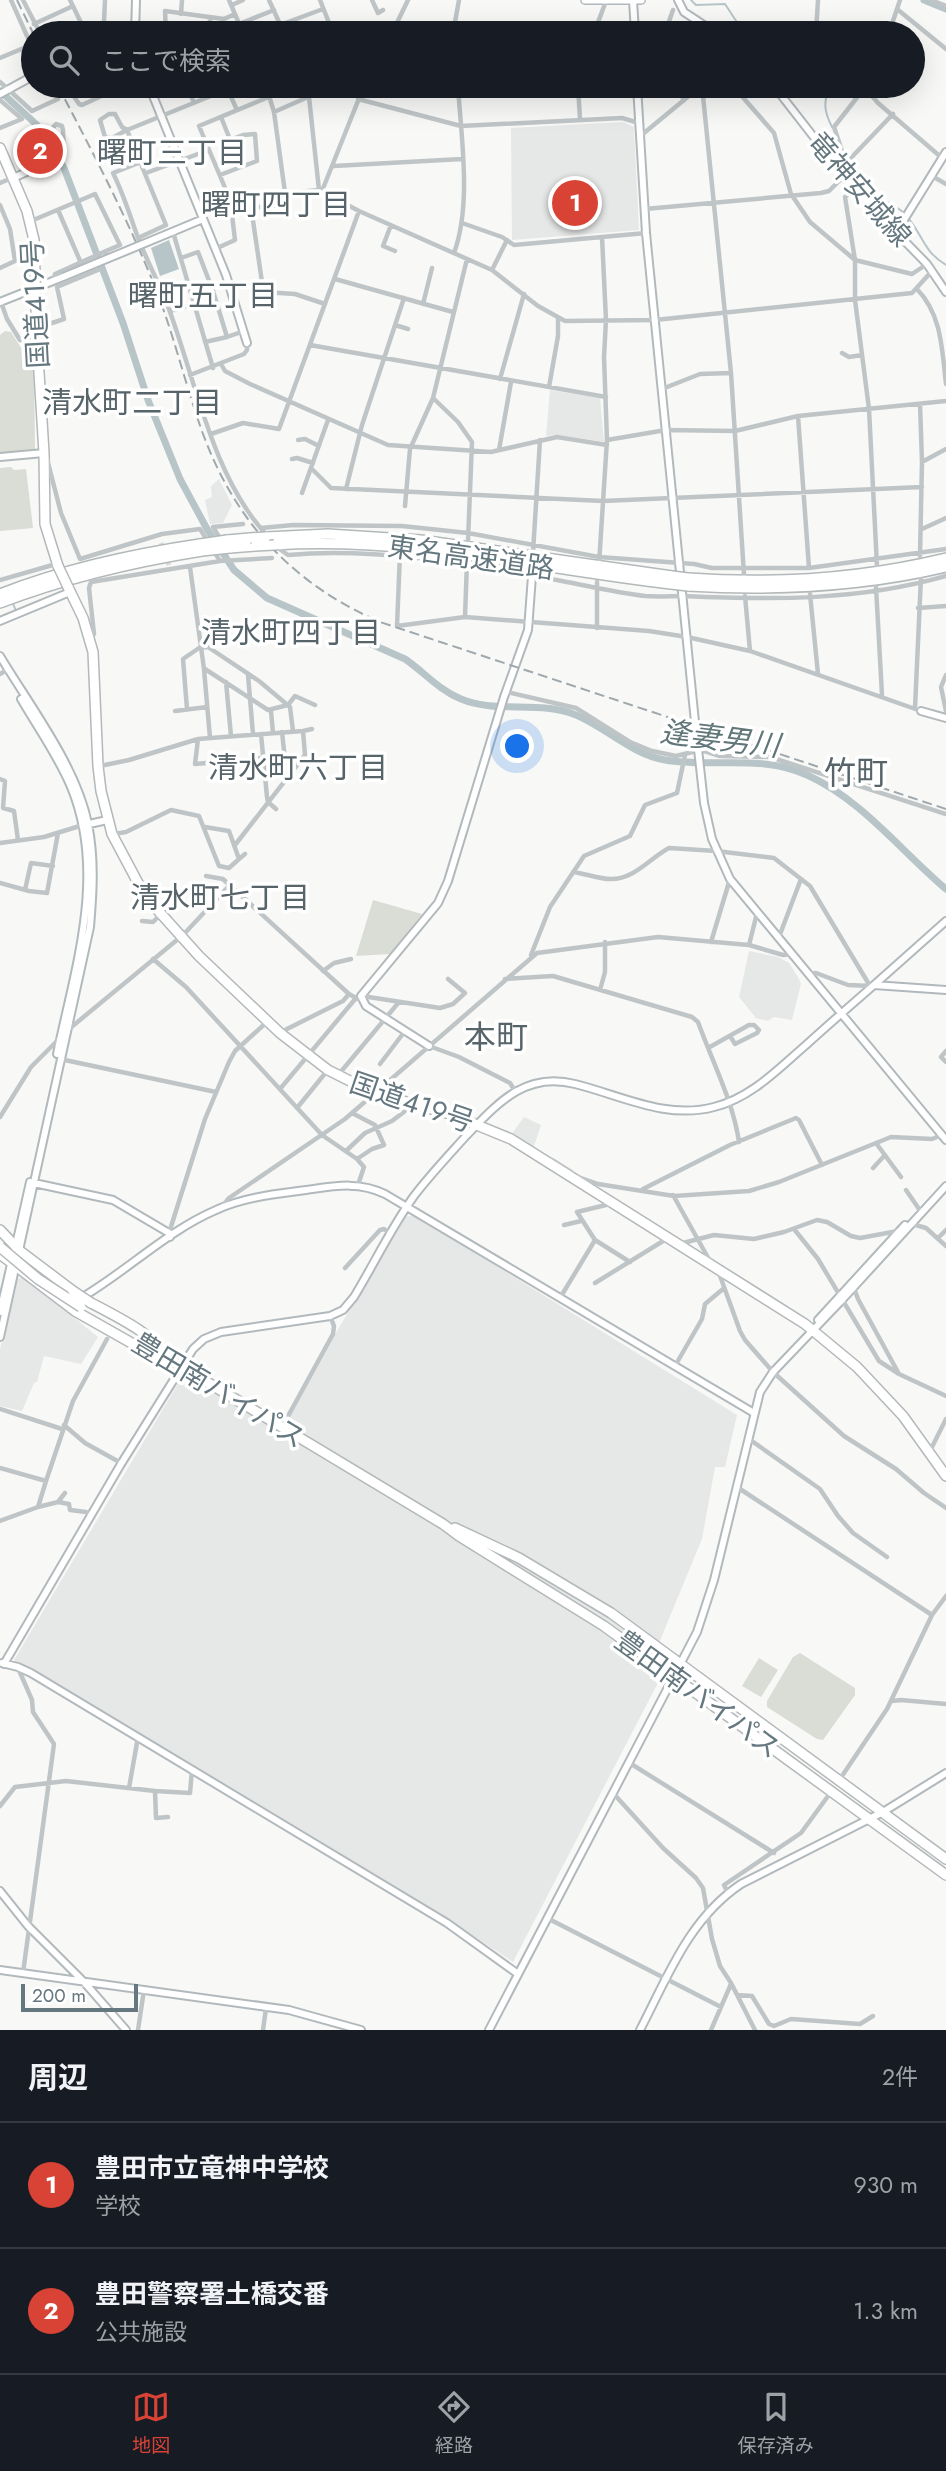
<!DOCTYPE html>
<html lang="ja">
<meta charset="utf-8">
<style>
body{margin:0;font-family:Jost,"Noto Sans JP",sans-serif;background:#20242c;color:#f1f3f6}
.scale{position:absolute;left:21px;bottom:18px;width:117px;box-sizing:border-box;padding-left:7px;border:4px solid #65787f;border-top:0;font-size:19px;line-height:24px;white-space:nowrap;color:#65787f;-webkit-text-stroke:5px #fff;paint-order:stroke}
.you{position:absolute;left:518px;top:747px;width:24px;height:24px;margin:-18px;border:5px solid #fff;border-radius:50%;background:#1a73e8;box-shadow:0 0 0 10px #1a73e833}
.badge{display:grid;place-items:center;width:46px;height:46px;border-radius:50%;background:#d84336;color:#fff;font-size:23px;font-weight:700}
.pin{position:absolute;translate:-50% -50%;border:4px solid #fff;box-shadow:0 2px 7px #0006}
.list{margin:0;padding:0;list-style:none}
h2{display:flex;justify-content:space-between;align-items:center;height:91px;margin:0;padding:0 28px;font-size:30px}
h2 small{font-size:23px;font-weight:400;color:#9ea1a6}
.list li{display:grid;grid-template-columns:46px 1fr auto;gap:21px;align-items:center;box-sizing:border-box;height:126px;padding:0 28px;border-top:2px solid #363941}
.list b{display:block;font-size:26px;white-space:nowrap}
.list p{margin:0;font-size:23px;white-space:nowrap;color:#9ea1a6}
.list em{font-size:23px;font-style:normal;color:#9ea1a6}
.icon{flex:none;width:38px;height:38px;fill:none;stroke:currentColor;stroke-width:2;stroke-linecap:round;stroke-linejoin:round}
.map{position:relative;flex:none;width:946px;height:2030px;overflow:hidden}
.search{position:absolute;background:#171b24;box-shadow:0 7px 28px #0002;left:21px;right:21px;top:21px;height:77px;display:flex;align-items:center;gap:18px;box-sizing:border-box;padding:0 24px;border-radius:38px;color:#9ea1a6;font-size:26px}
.sheet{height:343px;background:#171b24}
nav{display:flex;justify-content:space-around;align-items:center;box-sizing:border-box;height:98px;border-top:2px solid #363941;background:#171b24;font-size:19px;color:#9ea1a6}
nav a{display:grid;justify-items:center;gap:4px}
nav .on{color:#d84336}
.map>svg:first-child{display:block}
.built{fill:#e6e8e7}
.green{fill:#d9ddd5}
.water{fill:#b8c5c8}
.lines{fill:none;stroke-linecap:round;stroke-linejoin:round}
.stream{stroke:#b8c5c8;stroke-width:2}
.river{stroke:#b8c5c8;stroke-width:7}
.street-tunnel{stroke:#d3d8d8;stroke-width:4.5;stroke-dasharray:4.5 2;stroke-linecap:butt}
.secondary-casing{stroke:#b2b9bc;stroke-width:10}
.primary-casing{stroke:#b3b9bc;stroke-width:10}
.highway-casing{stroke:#b3b8ba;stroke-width:12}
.street{stroke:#bfc5c7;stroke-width:4.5}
.secondary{stroke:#fff;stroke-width:6}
.primary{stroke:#fff;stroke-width:7}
.highway{stroke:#fff;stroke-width:9}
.rail{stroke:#9fa8ac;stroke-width:2;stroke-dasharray:10 5;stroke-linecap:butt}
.secondary-bridge-casing{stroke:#b2b9bc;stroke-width:10;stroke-linecap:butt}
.highway-bridge-casing{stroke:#b3b8ba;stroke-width:12;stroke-linecap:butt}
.secondary-bridge{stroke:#fff;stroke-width:6}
.highway-bridge{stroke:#fff;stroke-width:9}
.labels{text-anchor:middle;stroke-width:7;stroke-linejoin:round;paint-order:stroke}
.street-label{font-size:28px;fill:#65787f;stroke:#fff}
.neighbourhood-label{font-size:30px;fill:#57656b;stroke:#fff}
.water-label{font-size:30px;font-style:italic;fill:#607679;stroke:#fff}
.quarter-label{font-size:32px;fill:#57656b;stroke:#fff}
</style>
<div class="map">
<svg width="946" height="2030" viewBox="0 0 946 2030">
<rect width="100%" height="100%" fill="#f8f8f6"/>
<path class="built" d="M623,122L634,127L639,230L512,240L511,128Z
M550,390L600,398L604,442L560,435L546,436Z
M219,479L232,505L223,523L210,524L205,500L212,497L211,486Z
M749,951L778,957L789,963L798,977L801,984L792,1020L774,1017L768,1021L756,1018L739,997Z
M524,1117L541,1125L533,1149L511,1135Z
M414,1215L737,1415L725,1467H715L702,1539L649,1667L661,1677L513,1962L451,1921L14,1660L179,1382L204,1388L277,1430L406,1217Z
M24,1277L98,1337L81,1364L44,1356L37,1382L34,1383L22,1411L0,1406V1349L17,1279Z"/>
<path class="green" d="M5,331L11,332L34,368L35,450L0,455V335Z
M11,467L14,470L26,469L33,528L0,531V468Z
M373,900L422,914L390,954L356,956Z
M800,1653L855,1688V1695L823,1740L817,1739L767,1707V1701L793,1657Z
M759,1658L778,1670L761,1697L742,1686Z"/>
<path class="water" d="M169,240L179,269L160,276L151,248Z"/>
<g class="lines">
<path class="stream" d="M691,0L696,5L725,4L744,33
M830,86C823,102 824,111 832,127
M835,136C840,155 849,177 866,190C878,200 891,201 905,214
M908,218C924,237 923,251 946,265
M12,601L16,611"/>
<path class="river" d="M924,0L946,9
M0,91L37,125L64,168L123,323L148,400L180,479L207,529L234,570L267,598L405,659C424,672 439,690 461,699C497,714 539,700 576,715C607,728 631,754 665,760C713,768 762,754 807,775C861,799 901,851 946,889"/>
<path class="street-tunnel" d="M161,543L169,565"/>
<g class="secondary-casing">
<path id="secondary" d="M633,0L635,33
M678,0L684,12L716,33
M135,33L136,0
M149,86L226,275L247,343
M637,86L646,233L695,722
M774,86L855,190L927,264L946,292
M0,94L33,76
M13,178L61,157
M897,231L946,152
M167,234L203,219
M0,302L63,277
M0,457L44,453
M0,621L70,592
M0,656C30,706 77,767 88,824C95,858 93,892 90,927L0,1337
M21,699C38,728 58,756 71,787C107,874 75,967 57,1054
M921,711L946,718
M704,803L712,839L730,879L946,1140
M85,825L107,820
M874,985L946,921
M429,1046L366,1006L361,996L438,903L448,881L504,697L528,630L532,576
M34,1183L113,1200L169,1233L170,1237
M15,1249L30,1182
M81,1298C127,1271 167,1231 216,1210C244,1197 276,1194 306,1190C334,1186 359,1181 385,1194L754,1413
M0,1312L12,1260
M818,1320L905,1225
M2,1663L18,1667L31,1673L447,1923L518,1974
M4,1664L121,1464L193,1349L204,1339L221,1332L330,1316L343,1310L354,1297C374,1264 391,1228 414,1196C430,1175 448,1156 466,1136C497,1104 525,1071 575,1084C620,1095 666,1120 714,1107C751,1098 778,1069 806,1045C828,1025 851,1005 874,985L946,990
M0,1891L28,1926L84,1982L126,2030
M0,1970L289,2010L361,2030
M489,2030L697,1632L714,1580L760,1392L773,1372L841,1301L946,1186
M640,2030C668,1976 689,1919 741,1884L883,1812L946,1773"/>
</g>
<g class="primary-casing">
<path id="primary" d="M585,0H641"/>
</g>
<g class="highway-casing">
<path id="highway" d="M0,148L27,211L34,240L37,340L44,453L45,524L58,566
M266,537L328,534L421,540L672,576
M227,540L250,538
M274,545C408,536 539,569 671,584
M230,548L255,546
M688,578C773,584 863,578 946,558
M688,586C773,591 862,587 946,567
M68,587L83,618L93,652L98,766L101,791L112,834L145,896L199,956L280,1033L328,1070L374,1093L450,1114L511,1139L805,1324L857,1367L903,1416L946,1476
M0,594C64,569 132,554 200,544
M0,603C65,578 133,562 202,551
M0,1230L20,1251L73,1291
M0,1254L75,1311L158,1358L175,1363
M91,1303C122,1319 154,1335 175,1363
M192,1373L443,1524L459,1536L604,1626L946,1875
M455,1528L519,1558L611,1613L946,1859"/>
</g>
<path class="street" d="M23,0L40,33
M70,0L86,33
M229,0L243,33
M269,0L284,33
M320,0L333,33
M372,0L378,13L383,10
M931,0L946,6
M232,5L243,0
M897,9L946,49
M181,14L182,0
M34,24L73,6
M239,24L274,10
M280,25L323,9
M453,32L462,33
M75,33L104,22L105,0
M166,33L165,11L224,19L235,14
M210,33V18
M317,33L330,27
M392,33L408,0
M453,33L459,0
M594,33L606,1
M665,33L673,10
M816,33L818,0
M889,33L900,0
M0,58L31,45L11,0
M0,82L32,111L58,99L54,86
M67,86L79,104L82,105L108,93L109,86
M187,86L194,103
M226,86L237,110
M266,86L274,112L286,200
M305,86L309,97L319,190
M578,86L580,119
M702,86L731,373L744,575
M733,86L774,133L791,194L810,222L855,260L912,274L927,264
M866,86L834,127L842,151L848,161L893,114
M866,89L878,103L942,158
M358,99L461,126L622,118L639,123
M0,100L22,119L0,128
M683,101L682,90L685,86
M274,112L333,86
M640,134L644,133L701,86
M230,140L243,135L255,134L257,161L241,167
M61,157L64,155L51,130L56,124L62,126L63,130L64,155
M141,162L113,173C124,195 130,216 138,238C148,263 161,287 170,312C196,383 213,476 265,533
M334,166L462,159
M146,173L209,150
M220,175L241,167L221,117
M932,176L946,184
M0,183L12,178
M855,190L845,197L855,260V300L869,409L877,566
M322,191L364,86
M231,202L199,126L271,96
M0,205L10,229L15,261L0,268
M645,209L821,193L829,191L844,176
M58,210L81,263
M31,221L95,194L120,245L106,251L107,257
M462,223L502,237L514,245L646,233
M391,225L383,246L395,251
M173,232L213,368
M138,238L166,225L127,130L122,127L115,114H109L100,120L105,137L112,138L127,130L228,89
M215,249L235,240L232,215L254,206L265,208L279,204L298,192L319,190L359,211L492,270L538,306L565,321L655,320L912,293L932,271
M454,253C472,204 461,137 458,86
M181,258L198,252L213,291L227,337L244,331
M467,259L433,398L458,422L472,442L468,541
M492,270L507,240
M335,279L453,312
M53,281L55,274L106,251
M262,282L264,292L295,294L325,304
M231,289L262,282L251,207
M917,289C942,315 942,350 946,384
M1,302L7,319L20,340L36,339
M423,304L432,268
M170,311L194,304
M395,325L408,329
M37,328L64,319L57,287L98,270
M205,342L227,337
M310,345L606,397
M842,353L849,357L862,355
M221,364L225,371L250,384L388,445L491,452L557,437L607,445
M190,375L244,354L247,350V343
M500,379L524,294
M549,387L558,336V318
M662,389L700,374L731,373
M920,404L922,462L920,556
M798,416L809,568
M211,434L243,423L279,429L359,211
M298,440L305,439L319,446
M607,440L666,430L735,431L798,416L946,401
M499,450L511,382
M46,455L61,513L80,559L162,534L200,529L209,543
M292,459L297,458L313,463
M922,462L946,449
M311,468L331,488L603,501L922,487
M346,489L362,425L404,298
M302,493L328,420
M405,506L410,449L433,398
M261,528L293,525L402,526L468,533L599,557L694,564L712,568H809L946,549
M922,529L946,518
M221,540L213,527L243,524
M213,550L220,561
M281,550L288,555C379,547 472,565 562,581C589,586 617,593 645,596C658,597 670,596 683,596C773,600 859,601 946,576
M533,552L540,440
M400,553L397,626L465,617L649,631L687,637L750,651L921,711
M599,564L607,440L604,357L606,320L602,237
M190,567L204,669L210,738
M0,580L56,564
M597,582V628
M876,587L882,695
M810,594L818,674
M745,596L750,651
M918,608L946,606
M465,617L467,561
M90,639L94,634L89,588L91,582L220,561L272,558
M205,669L268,710L288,705L295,696L315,705
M0,674L5,671
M248,675L253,734
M946,675L941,687L946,711
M226,682L231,736
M507,692L576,708L630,742L652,751L676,756L701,750L720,756L770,757L946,814
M915,708L921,577
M187,709L183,659L199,648L208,647L259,681L290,707L293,731
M175,711L207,707
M271,711L273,733
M303,731L312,729
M282,732L287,778
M261,734L267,797L268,802L276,809
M198,739L195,764L264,758
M100,766L129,760L198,739L303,731L305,755L235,845
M0,779L5,781L3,808L14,811L18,840
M114,834L126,832L171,810L199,816L219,866L229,868L239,859L229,831L205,827
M0,843L44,837L83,825
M239,859L245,854
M573,872C582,873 605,880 611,879C635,879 650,858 669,848L716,851L774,858L810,886L870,986
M206,876L223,879L349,994L356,998L361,999
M0,883L29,891L47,893L58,833
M25,890L31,863L53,866
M142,921L153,922L160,915
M779,937L801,879
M711,942L730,879
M749,945L757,913
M531,955L550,907L584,856L630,836L645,805L677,793L685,755
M153,959L186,987L322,1135L357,1159L364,1167L358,1185
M323,971L334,963L351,959
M809,974L816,973L848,985L871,986
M505,979L553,976L692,1017L698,1022C712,1061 733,1101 739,1142
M600,990L605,972V942
M362,996L440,1008L453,1004L465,993L448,979
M69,1029L183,935L228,887H232
M281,1032L343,1001L349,994
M429,1046L459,1057L510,1083L515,1091
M708,1048L749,1025H754L759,1030L757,1033L735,1044L730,1036
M946,1051L941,1057L946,1062
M60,1059L216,1092
M380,1064L405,1031
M339,1074L399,1002
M280,1089L356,998
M297,1108L327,1071
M352,1113L375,1125L384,1145L372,1149L357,1159
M0,1117L31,1067L60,1038
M876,1143L901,1177
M346,1151L365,1133L392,1121L413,1105
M552,1160L571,1172
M873,1168L885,1155
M578,1177L598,1184L674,1196L749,1191L779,1182L891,1137L932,1139L942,1135
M643,1189L730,1145L796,1118L799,1120L822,1165
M906,1190L919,1209
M673,1195L711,1263
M222,1207L229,1198L345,1119L537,953L658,937L749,945L783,955L792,954
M912,1224L926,1228L946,1246
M564,1225L581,1221
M794,1229L818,1259L879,1361L899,1374
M169,1233L205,1119L229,1062L235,1051L268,1021
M938,1238L946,1230
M595,1240L630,1262
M679,1244L714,1235L754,1239L784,1232L817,1220L827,1222L851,1236L860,1238L898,1231
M345,1268L380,1230L384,1229L391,1234
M719,1273L740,1331L745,1340L773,1372L844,1436L896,1469L924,1493L946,1508
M595,1283L668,1238
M854,1288L858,1299L899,1374L946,1396
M560,1298L595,1240L577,1212L610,1204
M675,1366L702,1319L705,1304L723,1289
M0,1409L62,1429
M287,1418L333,1334L334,1326L330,1316
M64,1425L85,1443L121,1463
M749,1439L820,1489L838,1516L853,1533L887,1557
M930,1451L946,1419
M0,1468L46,1481L38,1507L0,1521
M46,1481L73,1401L107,1339
M737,1487L932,1615L887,1709L840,1779
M58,1502L69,1504L70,1510L86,1512L91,1515
M38,1507L58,1502L65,1493
M932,1615L946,1596
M18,1668L32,1700L33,1712L54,1744L23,1973
M892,1701L901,1700L946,1704
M628,1762L774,1853
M129,1788L138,1737
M155,1791L190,1793L192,1770
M613,1793L663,1848L696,1878L703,1888L712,1939L720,1966L731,1983L755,2030
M0,1806L15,1787L66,1781L155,1791L156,1818L168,1817
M728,1893L724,1885L801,1833L831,1792
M547,1918L721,2007
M737,1995L752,1996L769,2024L774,2026L791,2019L860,2024L873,2016
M138,2030L144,1990
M263,2030L266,2008
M711,2030L731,1984"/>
<use href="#secondary" class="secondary"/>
<use href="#primary" class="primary"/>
<use href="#highway" class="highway"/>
<path class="rail" d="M17,0L33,33
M58,86C93,153 129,221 157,292C175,339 186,387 203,434C236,523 293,584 380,622L946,809"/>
<g class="secondary-bridge-casing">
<path id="secondary-bridge" d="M63,277L167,234
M695,722L704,803"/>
</g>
<g class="highway-bridge-casing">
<path id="highway-bridge" d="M250,538L266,537
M200,544L227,540
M255,546L274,545
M202,551L230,548
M58,566L68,587
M672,576L688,578
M671,584L688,586
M0,1247L38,1279L81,1307
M73,1291L91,1303
M175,1363L192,1373"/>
</g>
<use href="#secondary-bridge" class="secondary-bridge"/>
<use href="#highway-bridge" class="highway-bridge"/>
</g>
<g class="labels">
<g class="street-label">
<text transform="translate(860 189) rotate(49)" y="10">竜神安城線</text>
<text transform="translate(35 304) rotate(-93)" y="10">国道419号</text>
<text transform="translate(471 557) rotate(8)" y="10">東名高速道路</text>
<text transform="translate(412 1102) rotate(19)" y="10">国道419号</text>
<text transform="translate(219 1390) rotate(31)" y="10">豊田南バイパス</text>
<text transform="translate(698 1694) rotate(36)" y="10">豊田南バイパス</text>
</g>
<g class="neighbourhood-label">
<text x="172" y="163">曙町三丁目</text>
<text x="276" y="215">曙町四丁目</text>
<text x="203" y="306">曙町五丁目</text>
<text x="132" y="413">清水町二丁目</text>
<text x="291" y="643">清水町四丁目</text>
<text x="298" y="778">清水町六丁目</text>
<text x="220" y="908">清水町七丁目</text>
</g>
<g class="water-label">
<text transform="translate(720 739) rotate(7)" y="10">逢妻男川</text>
</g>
<g class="quarter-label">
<text x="856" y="784">竹町</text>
<text x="496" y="1048">本町</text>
</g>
</g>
</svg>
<div class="scale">200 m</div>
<div class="you"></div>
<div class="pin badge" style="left:575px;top:203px">1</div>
<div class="pin badge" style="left:40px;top:151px">2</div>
<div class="search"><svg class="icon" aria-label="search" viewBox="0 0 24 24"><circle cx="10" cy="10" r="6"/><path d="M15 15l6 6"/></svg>ここで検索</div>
</div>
<section class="sheet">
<h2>周辺<small>2件</small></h2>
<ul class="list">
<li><span class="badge">1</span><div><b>豊田市立竜神中学校</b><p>学校</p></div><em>930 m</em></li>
<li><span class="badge">2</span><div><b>豊田警察署土橋交番</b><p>公共施設</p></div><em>1.3 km</em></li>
</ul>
</section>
<nav>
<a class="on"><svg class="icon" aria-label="map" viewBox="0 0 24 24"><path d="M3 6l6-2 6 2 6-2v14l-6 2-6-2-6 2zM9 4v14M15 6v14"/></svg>地図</a>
<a><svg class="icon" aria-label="directions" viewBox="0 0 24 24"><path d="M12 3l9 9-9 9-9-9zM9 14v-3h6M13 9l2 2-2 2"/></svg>経路</a>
<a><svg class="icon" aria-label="saved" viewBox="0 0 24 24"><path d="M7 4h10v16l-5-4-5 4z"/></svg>保存済み</a>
</nav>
